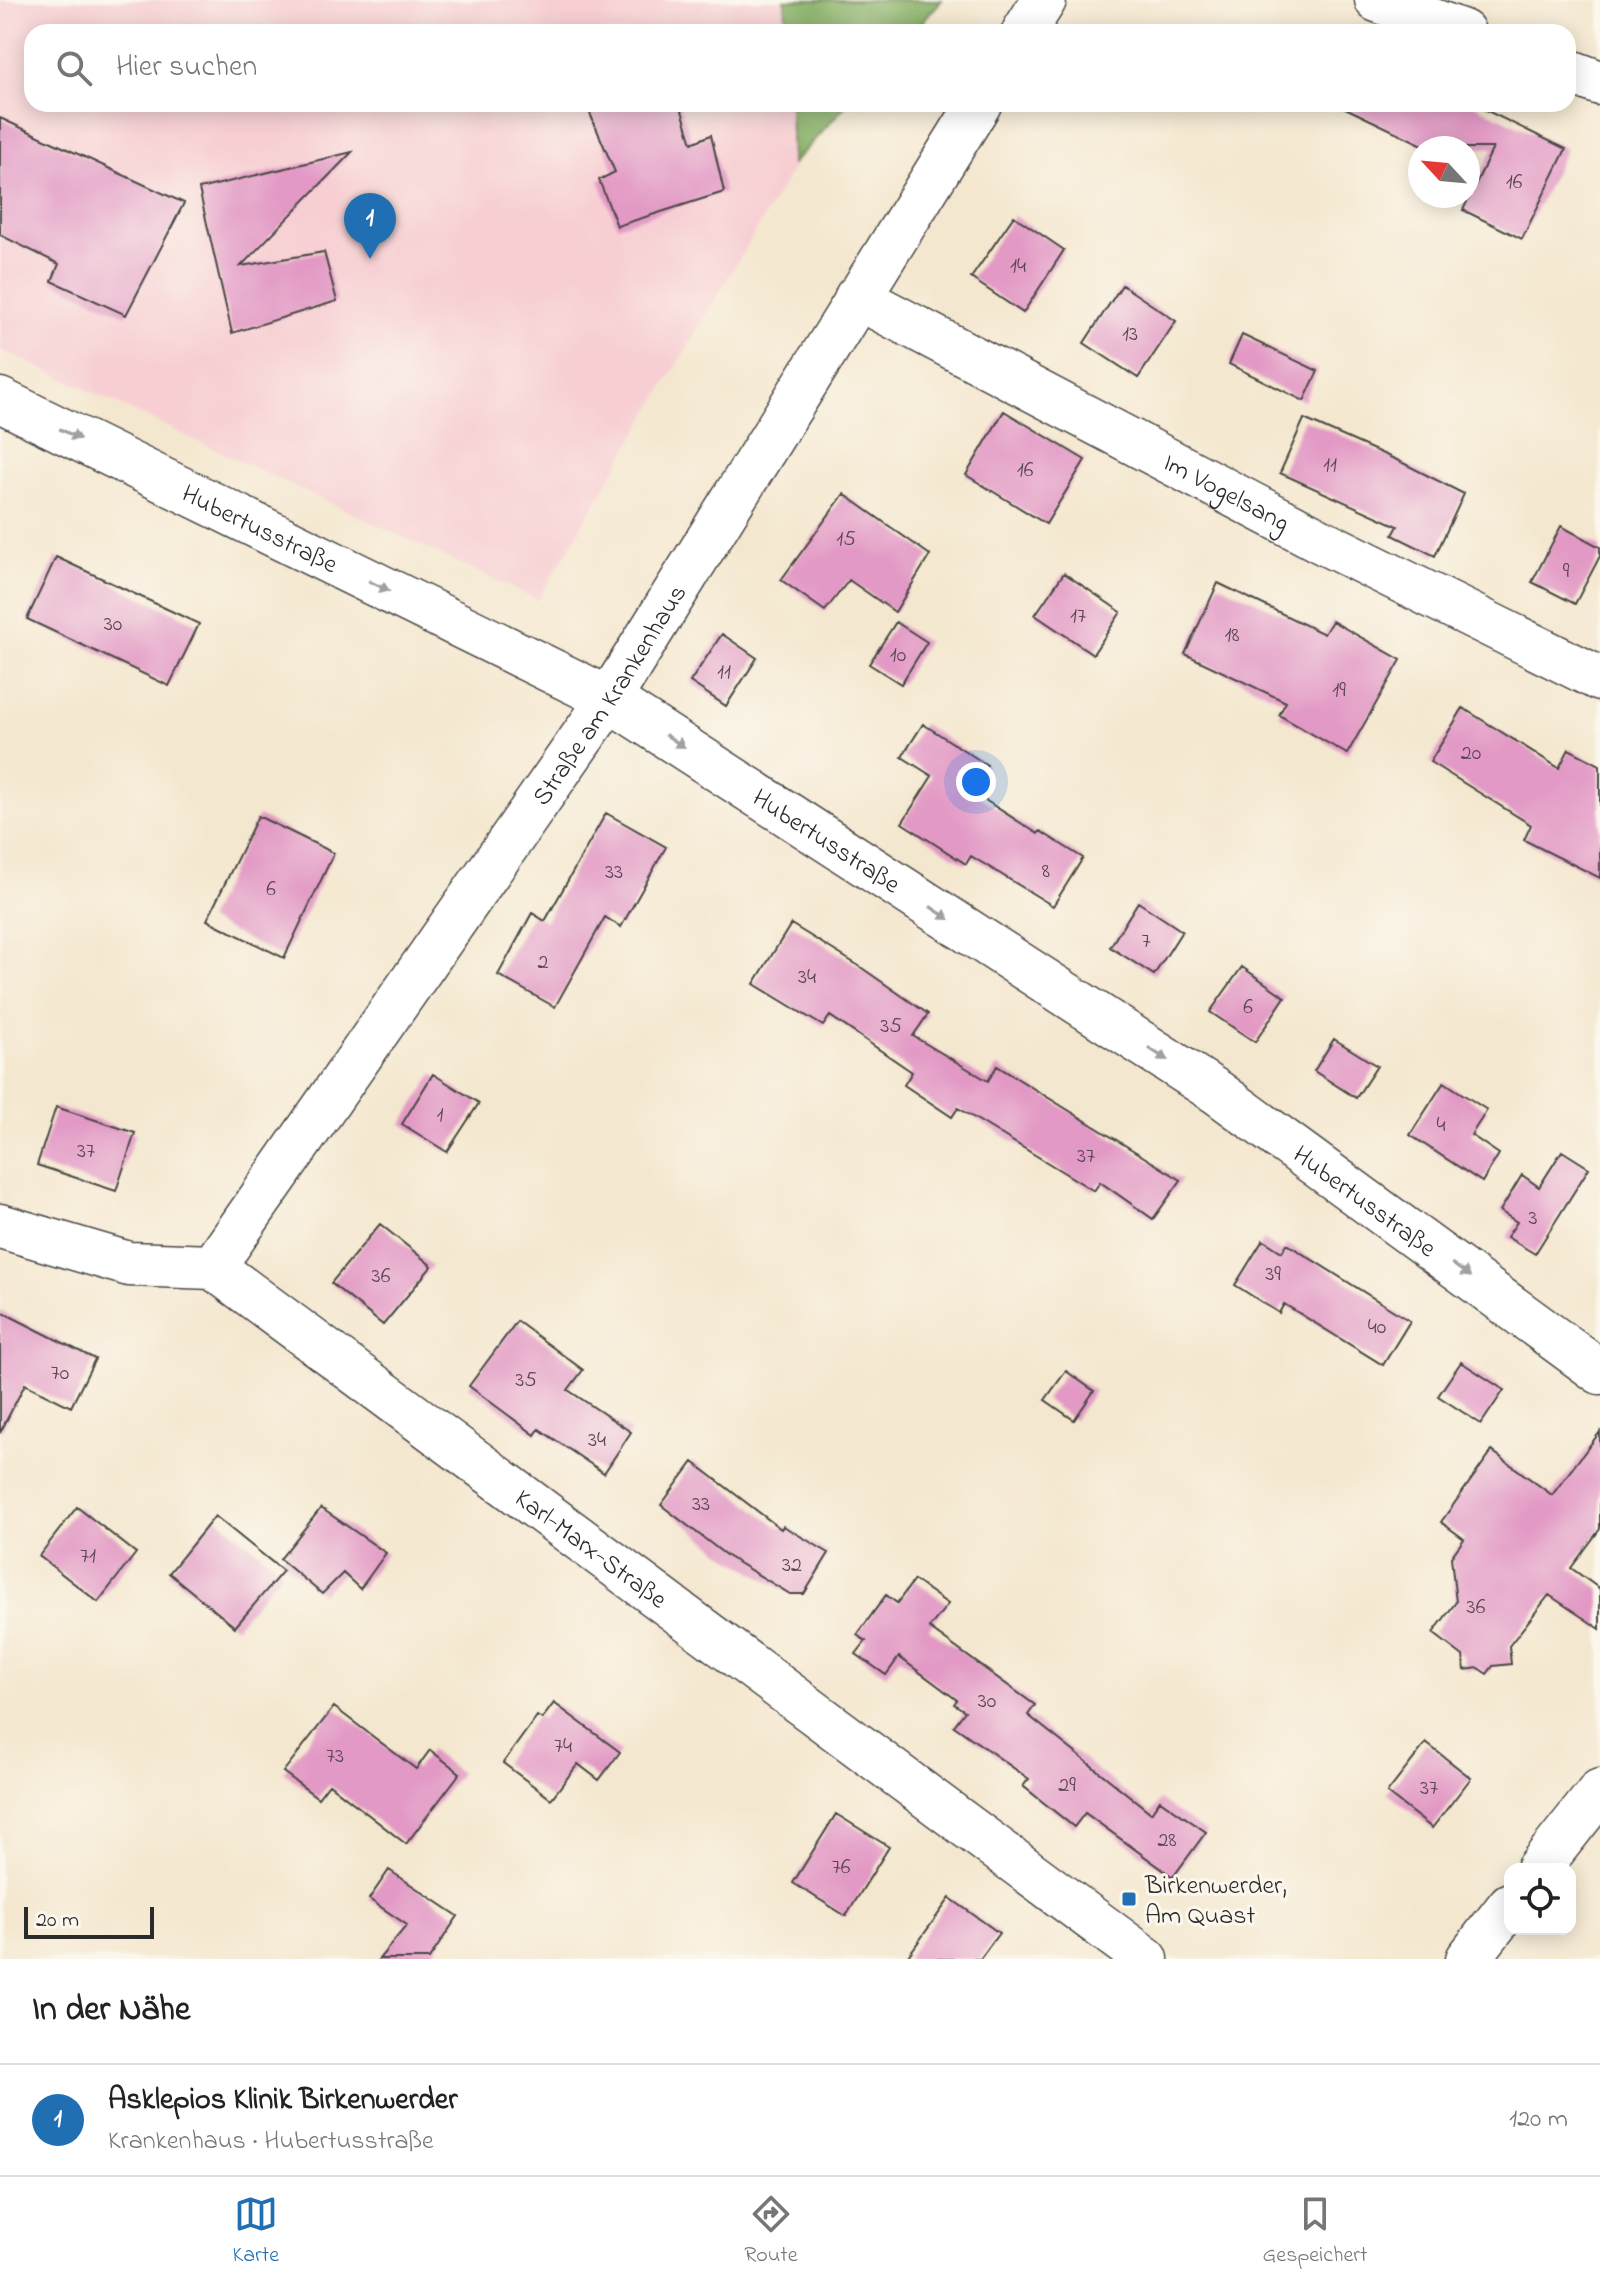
<!DOCTYPE html>
<html lang="de">
<meta charset="utf-8">
<style>
body{margin:0;font-family:"Indie Flower",sans-serif;background:#f2f2f2;color:#222}
.controls{position:absolute;right:24px;bottom:24px;display:grid;overflow:hidden;border-radius:16px;box-shadow:0 4px 20px #0003}
.controls button{width:72px;height:72px;display:grid;place-items:center;padding:0;border:0;border-bottom:2px solid #e0e0e0;background:#fff;color:#222;font:40px sans-serif}
.compass{position:absolute;left:1408px;top:136px;width:72px;height:72px;border-radius:50%;background:#fff;box-shadow:0 4px 20px #0003;rotate:296deg}
.scale{position:absolute;left:24px;bottom:20px;width:130px;box-sizing:border-box;padding-left:8px;border:4px solid #2b2b2b;border-top:0;font-size:22px;line-height:28px;white-space:nowrap;color:#2b2b2b;-webkit-text-stroke:6px #fbf7ec;paint-order:stroke}
.you{position:absolute;left:976px;top:782px;width:28px;height:28px;margin:-20px;border:6px solid #fff;border-radius:50%;background:#1a73e8;box-shadow:0 0 0 12px #1a73e833}
.badge{display:grid;place-items:center;width:52px;height:52px;border-radius:50%;background:#1f6fb2;color:#fff;font-size:26px;font-weight:700}
.pin{position:absolute;translate:-50% -66px;filter:drop-shadow(0 2px 4px #0008)}
.pin::after{content:'';position:absolute;top:42px;width:28px;height:24px;background:inherit;clip-path:polygon(0 0,100% 0,50% 100%)}
.list{margin:0;padding:0;list-style:none}
h2{display:flex;justify-content:space-between;align-items:center;height:104px;margin:0;padding:0 32px;font-size:34px}
h2 small{font-size:26px;font-weight:400;color:#767676}
.list li{display:grid;grid-template-columns:52px 1fr auto;gap:24px;align-items:center;box-sizing:border-box;height:112px;padding:0 32px;border-top:2px solid #e0e0e0}
.list b{display:block;font-size:30px;white-space:nowrap}
.list p{margin:0;font-size:26px;white-space:nowrap;color:#767676}
.list em{font-size:26px;font-style:normal;color:#767676}
.icon{flex:none;width:44px;height:44px;fill:none;stroke:currentColor;stroke-width:2;stroke-linecap:round;stroke-linejoin:round}
.map{position:relative;flex:none;width:1600px;height:1959px;overflow:hidden}
.search{position:absolute;background:#fff;box-shadow:0 4px 20px #0003;left:24px;right:24px;top:24px;height:88px;display:flex;align-items:center;gap:20px;box-sizing:border-box;padding:0 28px;border-radius:24px;color:#767676;font-size:30px}
.sheet{height:216px;background:#fff}
nav{display:flex;justify-content:space-around;align-items:center;box-sizing:border-box;height:112px;border-top:2px solid #e0e0e0;background:#fff;font-size:22px;color:#767676}
nav a{display:grid;justify-items:center;gap:4px}
nav .on{color:#1f6fb2}
.map>svg:first-child{display:block}
.built{fill:#f7cfd3}
.forest{fill:#88b067;stroke:#5a6e49;stroke-width:2}
.building{fill:#e299c5}
.lines{fill:none;stroke-linecap:round;stroke-linejoin:round}
.minor-casing{stroke:#494744;stroke-width:47}
.minor{stroke:#fff;stroke-width:44}
.oneway{fill:#a0a0a0}
.poi-dot{fill:#1f6fb2;stroke:#fbf7ec;stroke-width:3}
.labels{text-anchor:middle;stroke-width:6;stroke-linejoin:round;paint-order:stroke}
.number-label{font-size:22px;fill:#594652}
.street-label{font-size:26px;fill:#2b2b2b;stroke:#fbf7ec}
.poi-label{font-size:26px;fill:#2b2b2b;stroke:#fbf7ec;text-anchor:start}
</style>
<div class="map">
<svg width="1600" height="1959" viewBox="0 0 1600 1959">
<rect width="100%" height="100%" fill="#fbf7ec"/>
<filter id="ink" filterUnits="userSpaceOnUse"><feTurbulence type="fractalNoise" baseFrequency=".0125" numOctaves="2"/><feDisplacementMap in="SourceGraphic" scale="16" xChannelSelector="R" yChannelSelector="G"/><feConvolveMatrix kernelMatrix="1 2 1 2 8 2 1 2 1" color-interpolation-filters="sRGB"/></filter>
<filter id="wash" filterUnits="userSpaceOnUse"><feTurbulence type="fractalNoise" baseFrequency=".006" numOctaves="4" result="noise"/><feDisplacementMap in="SourceGraphic" scale="32" xChannelSelector="R" yChannelSelector="G"/><feGaussianBlur stdDeviation="1.8" result="paint"/><feColorMatrix in="noise" values="0 0 0 0 0 0 0 0 0 0 0 0 0 0 0 0 0 1.4 0 .05"/><feComposite in="paint" operator="in"/></filter>
<g filter="url(#wash)">
<rect width="100%" height="100%" fill="#f4e7cf"/>
<path class="built" d="M0,0H785L787,32H32V104H790L793,168L538,600L0,349Z"/>
<path class="forest" d="M785,0H942L913,32H787Z
M790,104H847L792,164Z"/>
<g id="blocks">
<path class="building" d="M586,104H680L692,143L711,135L724,192L617,226L599,180L615,172Z
M1337,104H1473L1566,149L1522,239L1463,210L1493,148H1429Z
M0,118L184,203L126,315L52,281L59,264L0,235Z
M352,152L241,266L324,252L337,301L232,333L199,189Z
M1014,216L1064,250L1023,313L971,278Z
M1122,285L1176,321L1138,378L1084,343Z
M1242,335L1318,371L1304,401L1229,364Z
M1004,411L1085,460L1046,524L966,475Z
M1304,419L1399,461L1464,494L1435,556L1393,535L1398,526L1280,473Z
M844,494L930,555L895,612L849,580L825,611L781,580Z
M1561,526L1600,547V556L1575,604L1532,582Z
M56,557L199,624L169,686L27,619Z
M1064,573L1121,612L1093,654L1035,615Z
M1218,583L1324,634L1332,621L1401,660L1347,754L1279,715L1286,702L1185,654Z
M896,622L927,642L901,684L869,664Z
M722,634L757,658L726,706L690,682Z
M1463,708L1559,768L1569,749L1600,765V878L1524,840L1531,825L1430,762Z
M923,724L987,765L971,791L1038,834L1040,831L1083,858L1053,906L971,856L966,864L902,823L932,776L902,757Z
M606,813L666,847L621,927L605,917L555,1007L498,975L532,913L545,921Z
M258,816L334,853L284,958L207,920Z
M1138,902L1182,931L1154,975L1110,947Z
M791,924L859,966L928,1014L913,1036L988,1081L997,1066L1181,1180L1153,1219L1100,1182L1094,1191L958,1108L952,1117L904,1085L912,1072L830,1016L823,1026L754,984Z
M1242,967L1285,997L1255,1042L1210,1012Z
M1334,1039L1377,1066L1356,1098L1314,1071Z
M433,1074L479,1103L447,1152L402,1124Z
M1444,1082L1487,1110L1471,1135L1499,1154L1482,1182L1410,1135Z
M56,1107L135,1133L116,1191L37,1165Z
M1562,1151L1589,1168L1535,1254L1507,1237L1517,1222L1500,1211L1522,1175L1539,1187Z
M380,1224L432,1266L383,1325L331,1283Z
M1263,1240L1282,1252L1287,1244L1410,1321L1383,1365L1284,1304L1279,1313L1235,1285Z
M0,1311L95,1359L71,1407L25,1384L0,1433Z
M517,1321L583,1370L568,1390L631,1432L604,1473L539,1429L535,1435L469,1386Z
M1461,1362L1504,1390L1481,1424L1438,1396Z
M1066,1371L1094,1391L1074,1420L1045,1400Z
M1600,1432V1529L1571,1568L1600,1589V1629L1549,1595L1509,1646L1511,1664L1493,1666L1487,1674L1478,1668L1465,1670L1463,1656L1433,1633L1456,1602L1451,1557L1464,1539L1441,1522L1492,1451L1552,1495Z
M693,1462L781,1529L783,1526L829,1553L804,1594H790L727,1556L661,1505Z
M77,1507L136,1553L98,1602L39,1556Z
M321,1508L386,1553L360,1589L343,1573L322,1594L280,1559Z
M215,1516L283,1571L235,1627L169,1573Z
M914,1580L948,1604L929,1628L1035,1705L1028,1715L1151,1813L1160,1800L1206,1832L1173,1877L1085,1813L1074,1827L1023,1786L1029,1779L954,1726L965,1711L954,1704L957,1700L899,1657L886,1675L856,1654L866,1641L857,1635L886,1595L897,1603Z
M554,1703L620,1752L599,1780L578,1764L551,1799L503,1763L537,1716L542,1719Z
M334,1707L416,1769L430,1750L460,1773L406,1844L329,1784L318,1798L283,1772Z
M1426,1743L1471,1778L1432,1828L1387,1793Z
M836,1814L889,1847L846,1916L793,1883Z
M389,1870L458,1916L429,1959H379L407,1925L369,1899Z
M950,1898L999,1933L980,1959H906Z"/>
</g>
</g>
<g filter="url(#ink)">
<use href="#blocks" fill-opacity="0" stroke="#494744" stroke-width="2"/>
<g class="lines">
<g class="minor-casing">
<g id="minor">
<path d="M1377,0L1463,32"/>
<path d="M1024,32L1044,0"/>
<path d="M1568,71L1600,83"/>
<path id="s1" d="M857,297L1321,541L1600,679"/>
<path id="s2" d="M0,400L609,699L1217,1092L1600,1372"/>
<path id="s3" d="M0,1226L129,1264L213,1267L1146,1959"/>
<path id="s4" d="M213,1267L609,699L979,104"/>
<path d="M1538,1869L1600,1791"/>
<path d="M1468,1959L1510,1905"/>
</g>
</g>
<use href="#minor" class="minor"/>
</g>
<defs><path id="oneway-solid" d="M-6-.8H1V-3.2L6.5 0L1 3.2V.8H-6Z" transform="scale(2)"/></defs>
<g class="oneway">
<use href="#oneway-solid" transform="translate(70 434) rotate(26)"/>
<use href="#oneway-solid" transform="translate(379 586) rotate(26)"/>
<use href="#oneway-solid" transform="translate(675 741) rotate(33)"/>
<use href="#oneway-solid" transform="translate(940 913) rotate(33)"/>
<use href="#oneway-solid" transform="translate(1158 1054) rotate(33)"/>
<use href="#oneway-solid" transform="translate(1461 1270) rotate(36)"/>
</g>
</g>
<rect class="poi-dot" x="1121" y="1891" width="16" height="16" rx="4"/>
<g class="labels">
<g class="number-label">
<text x="1514" y="188">16</text>
<text x="1018" y="272">14</text>
<text x="1130" y="340">13</text>
<text x="1330" y="471">11</text>
<text x="1025" y="476">16</text>
<text x="846" y="545">15</text>
<text x="1566" y="577">9</text>
<text x="1078" y="622">17</text>
<text x="113" y="630">30</text>
<text x="1232" y="641">18</text>
<text x="898" y="661">10</text>
<text x="724" y="678">11</text>
<text x="1339" y="696">19</text>
<text x="1471" y="759">20</text>
<text x="1046" y="877">8</text>
<text x="614" y="878">33</text>
<text x="271" y="895">6</text>
<text x="1146" y="947">7</text>
<text x="543" y="968">2</text>
<text x="807" y="983">34</text>
<text x="1248" y="1013">6</text>
<text x="891" y="1032">35</text>
<text x="440" y="1121">1</text>
<text x="1441" y="1131">4</text>
<text x="86" y="1157">37</text>
<text x="1086" y="1162">37</text>
<text x="1533" y="1224">3</text>
<text x="1273" y="1280">39</text>
<text x="381" y="1282">36</text>
<text x="1377" y="1333">40</text>
<text x="60" y="1379">70</text>
<text x="526" y="1386">35</text>
<text x="597" y="1446">34</text>
<text x="701" y="1510">33</text>
<text x="88" y="1562">71</text>
<text x="792" y="1571">32</text>
<text x="1476" y="1613">36</text>
<text x="987" y="1707">30</text>
<text x="563" y="1752">74</text>
<text x="335" y="1762">73</text>
<text x="1067" y="1791">29</text>
<text x="1429" y="1794">37</text>
<text x="1167" y="1846">28</text>
<text x="841" y="1873">76</text>
</g>
<g class="street-label">
<text dy="9" stroke="none"><textPath href="#s1" startOffset="418">Im Vogelsang</textPath></text>
<text dy="9" stroke="none"><textPath href="#s2" startOffset="290">Hubertusstraße</textPath></text>
<text dy="9" stroke="none"><textPath href="#s4" startOffset="696">Straße am Krankenhaus</textPath></text>
<text dy="9" stroke="none"><textPath href="#s2" startOffset="938">Hubertusstraße</textPath></text>
<text dy="9" stroke="none"><textPath href="#s2" startOffset="1586">Hubertusstraße</textPath></text>
<text dy="9" stroke="none"><textPath href="#s3" startOffset="690">Karl-Marx-Straße</textPath></text>
</g>
<g class="poi-label">
<text x="1145" y="1893">Birkenwerder,<tspan x="1145" dy="30">Am Quast</tspan></text>
</g>
</g>
</svg>
<div class="controls">
<button><svg class="icon" aria-label="locate" viewBox="0 0 24 24"><circle cx="12" cy="12" r="6"/><path d="M12 2v4M12 18v4M2 12h4M18 12h4"/></svg></button>
</div>
<svg class="compass" viewBox="-18 -18 36 36"><path d="M0-13l5 13h-10z" fill="#e53935"/><path d="M0 13l5-13h-10z" fill="#767676"/></svg>
<div class="scale">20 m</div>
<div class="you"></div>
<div class="pin badge" style="left:370px;top:259px">1</div>
<div class="search"><svg class="icon" aria-label="search" viewBox="0 0 24 24"><circle cx="10" cy="10" r="6"/><path d="M15 15l6 6"/></svg>Hier suchen</div>
</div>
<section class="sheet">
<h2>In der Nähe<small></small></h2>
<ul class="list">
<li><span class="badge">1</span><div><b>Asklepios Klinik Birkenwerder</b><p>Krankenhaus · Hubertusstraße</p></div><em>120 m</em></li>
</ul>
</section>
<nav>
<a class="on"><svg class="icon" aria-label="map" viewBox="0 0 24 24"><path d="M3 6l6-2 6 2 6-2v14l-6 2-6-2-6 2zM9 4v14M15 6v14"/></svg>Karte</a>
<a><svg class="icon" aria-label="directions" viewBox="0 0 24 24"><path d="M12 3l9 9-9 9-9-9zM9 14v-3h6M13 9l2 2-2 2"/></svg>Route</a>
<a><svg class="icon" aria-label="saved" viewBox="0 0 24 24"><path d="M7 4h10v16l-5-4-5 4z"/></svg>Gespeichert</a>
</nav>
